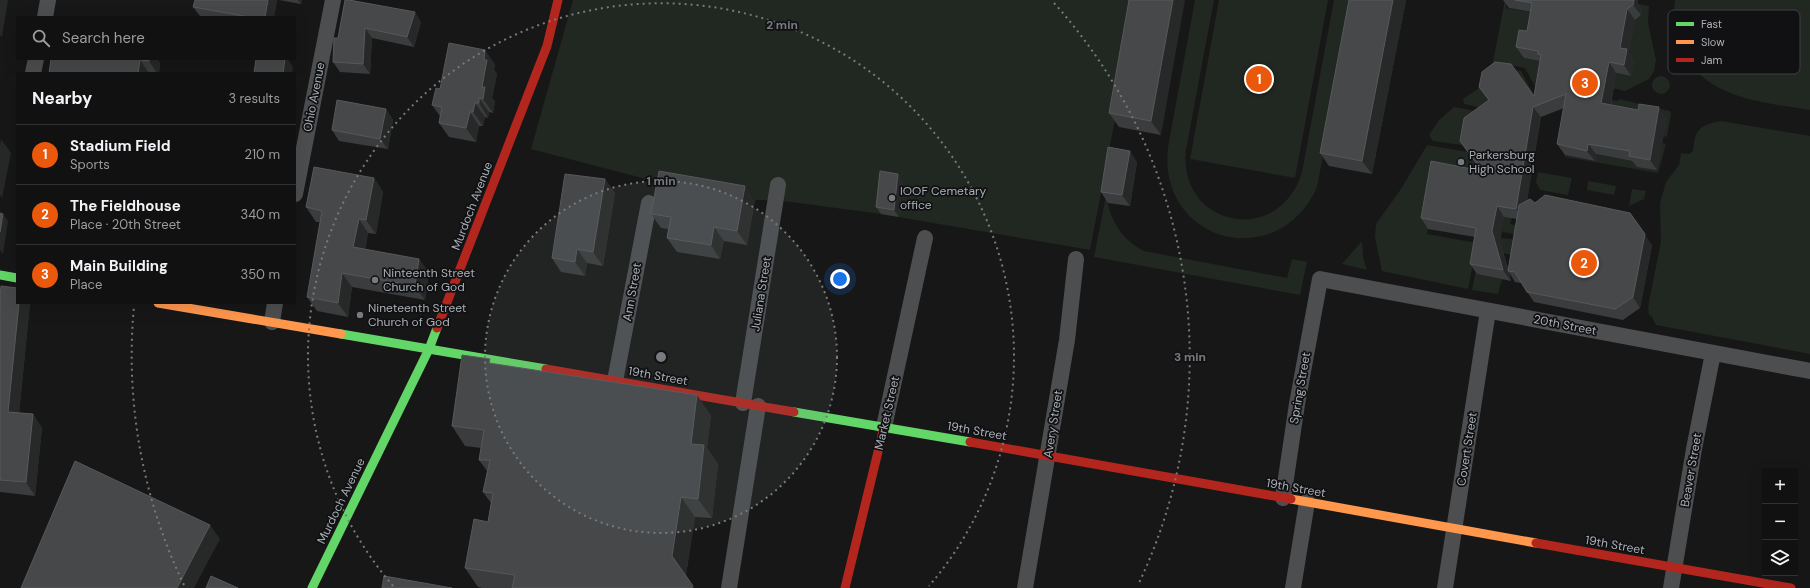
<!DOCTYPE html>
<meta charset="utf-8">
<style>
body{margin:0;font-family:"DM Sans",sans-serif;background:#1e1f1f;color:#f1f3f6}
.controls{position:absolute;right:12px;bottom:12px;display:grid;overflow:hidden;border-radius:0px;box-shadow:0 4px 16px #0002}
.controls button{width:36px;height:36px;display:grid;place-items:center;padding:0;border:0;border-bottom:1px solid #303131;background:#111;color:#f1f3f6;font:20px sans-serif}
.you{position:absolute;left:840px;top:279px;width:14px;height:14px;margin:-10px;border:3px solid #fff;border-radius:50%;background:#1a73e8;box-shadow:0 0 0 6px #1a73e833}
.badge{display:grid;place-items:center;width:26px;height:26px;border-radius:50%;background:#ea580c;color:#fff;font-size:13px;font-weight:700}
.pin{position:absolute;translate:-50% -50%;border:2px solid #fff;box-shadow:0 1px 4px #0006}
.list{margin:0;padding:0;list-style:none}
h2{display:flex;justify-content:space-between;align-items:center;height:52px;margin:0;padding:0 16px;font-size:17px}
h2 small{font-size:13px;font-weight:400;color:#9c9d9f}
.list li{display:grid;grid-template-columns:26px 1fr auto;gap:12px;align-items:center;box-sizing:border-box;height:60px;padding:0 16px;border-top:1px solid #303131}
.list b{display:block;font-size:15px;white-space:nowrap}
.list p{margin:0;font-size:13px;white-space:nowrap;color:#9c9d9f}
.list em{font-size:13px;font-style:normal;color:#9c9d9f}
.icon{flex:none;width:22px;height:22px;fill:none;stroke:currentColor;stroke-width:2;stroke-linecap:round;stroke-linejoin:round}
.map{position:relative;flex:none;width:1810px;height:588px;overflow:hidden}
.search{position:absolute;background:#111;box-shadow:0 4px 16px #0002;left:16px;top:16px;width:280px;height:44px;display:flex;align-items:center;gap:10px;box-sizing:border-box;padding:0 14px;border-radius:0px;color:#9c9d9f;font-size:15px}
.panel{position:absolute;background:#111;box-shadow:0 4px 16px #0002;left:16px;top:72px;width:280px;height:232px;border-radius:0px}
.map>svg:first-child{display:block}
.green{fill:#212721}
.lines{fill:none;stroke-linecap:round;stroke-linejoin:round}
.street{stroke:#4c4e50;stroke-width:16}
.fast{stroke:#63d668;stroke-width:9}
.slow{stroke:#ff974d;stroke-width:9}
.jam{stroke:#b3261e;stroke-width:9}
.wall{fill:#3a3c3d;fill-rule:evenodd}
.shaded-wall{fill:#272828}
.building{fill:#46484a;stroke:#56585b}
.ring{fill:none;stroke:#777a7e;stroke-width:2;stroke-dasharray:2 4}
.poi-dot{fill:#777a7e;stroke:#111113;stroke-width:1.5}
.labels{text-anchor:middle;stroke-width:3.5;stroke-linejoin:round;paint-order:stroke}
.street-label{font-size:12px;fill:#aab0b6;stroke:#111113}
.poi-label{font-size:12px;fill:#aab0b6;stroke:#111113;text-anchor:start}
.key{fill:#111113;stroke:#3f4144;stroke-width:1}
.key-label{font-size:11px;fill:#aab0b6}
.centre{fill:#777a7e;stroke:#111113;stroke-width:2}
.ring-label{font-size:12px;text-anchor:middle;font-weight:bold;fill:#777a7e;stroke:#111113;stroke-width:3.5;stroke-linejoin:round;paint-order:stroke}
</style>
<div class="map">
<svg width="1810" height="588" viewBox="0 0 1810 588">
<rect width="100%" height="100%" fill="#171717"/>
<path class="green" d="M573,0H1138L1090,250L881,214L776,200H755L669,185L531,149Z
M1195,0H1214L1186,150C1178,228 1280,247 1302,172L1334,0H1353L1317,187C1278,275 1157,242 1168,147Z
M1219,0H1328L1295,178L1190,159Z
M1505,0H1507L1506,8L1540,14L1524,58L1546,62L1543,101L1525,68L1493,62Z
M1675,0H1810V110C1760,102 1698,98 1679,42C1674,28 1673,15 1675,0Z
M1638,4L1649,6L1648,23L1656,60L1654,71L1649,79L1625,91L1608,87L1610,72L1631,76L1628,58L1635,17L1641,15L1642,10L1637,7Z
M1491,66L1521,71L1538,103L1494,107L1490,110L1464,104L1463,99L1488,82Z
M1652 85a9 9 0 1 1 18 0a9 9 0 1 1-18 0Z
M1606,99L1618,101L1619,99L1623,100L1670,111L1671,114L1667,137L1663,136L1666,118L1603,113Z
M1454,107L1493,114L1469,146L1433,141L1429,135L1439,120Z
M1721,121L1810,136V354L1656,325L1652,317L1649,315L1648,307L1661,241L1660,203L1666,182L1679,165L1681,153L1689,154L1693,151C1695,130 1699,125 1721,121Z
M1533,122L1428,229L1427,234L1477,243L1468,289L1382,271L1375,237L1376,224L1401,189L1427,145L1468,152L1482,172Z
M1662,143L1666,144L1658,173L1565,157V155L1594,161L1596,154L1637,162L1657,170Z
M1538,172L1572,178L1568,195L1540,190L1536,182Z
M1588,181L1616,186L1614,195L1587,190Z
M1632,189L1646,191L1644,199L1629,206Z
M1106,196C1111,221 1121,239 1144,251L1287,278L1292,259L1307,262L1300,295L1094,257Z
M1504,217L1512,218L1510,224L1519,226L1515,234L1502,232Z
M1501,238L1512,239L1517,244L1513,255L1482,249L1477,274L1502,279L1498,294L1472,290L1482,239L1500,242Z
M1362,241L1363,257L1367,270L1342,264Z"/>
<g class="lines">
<path class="street" d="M45,17L48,0
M33,73L36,59
M295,194L333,0
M272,322L275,303
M615,381L649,203
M743,403L778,185
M884,427L925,238
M1283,498L1297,404L1320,279L1810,371
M729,588L758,406
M1025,588L1067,340L1076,259
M1293,588L1307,502
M1445,588L1488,311
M1671,588L1694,449L1713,353"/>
<path class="fast" d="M0,275L17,278
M341,334L546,369
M794,412L970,442
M312,588L429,349L437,328"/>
<path class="slow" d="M158,303L341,334
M1291,499L1536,543"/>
<path class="jam" d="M437,328L547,46L558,0
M546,369L794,412
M970,442L1291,499
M1536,543L1791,588
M845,588L884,427"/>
</g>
<path class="wall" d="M195,0H277L274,17H203L200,16L193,7Z
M279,0H302L301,4Z
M345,0L421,22L414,47L372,38L370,74L340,72L333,62L338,38Z
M1129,0L1161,135L1119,127L1109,113Z
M1349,0H1406L1372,174L1329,166L1320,153Z
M1503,0H1638V4L1642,10L1641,15L1635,20L1629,52L1634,60L1631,76L1616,73L1611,105L1667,118L1657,170L1637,167L1632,161L1596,154L1595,161L1565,155L1557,144L1564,108L1541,117L1527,200L1652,245L1640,308L1623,320L1534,302L1521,283L1515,282L1509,272L1511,281L1477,274L1470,264L1475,237L1428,229L1421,218L1481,171L1489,100L1479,87L1534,96L1540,61L1524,58L1516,47L1527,31L1531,12L1509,8ZM1504,217L1517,219L1508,269L1500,241Z
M51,59H157L160,63L159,73H49Z
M495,64L494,70L497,74L492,98L495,101L493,113L489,112L488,118L485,117L483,126H479L476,142L449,137L439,123L440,116L432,105L440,89Z
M386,109L393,120L388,149L339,141L332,130Z
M1137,162L1130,206L1108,203L1101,192Z
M898,174L903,182L899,217L881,214L876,207Z
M374,178L383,192L376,234L368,233L365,250L419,259L429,273L425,300L352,287L348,317L317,311L307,297L320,222H316L306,207Z
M605,179L615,193L603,266L587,263L585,276L561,272L552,258Z
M755,200L747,245L724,241L720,259L677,252L667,238L668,229L661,228L651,214Z
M0,296L17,303H30L19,413L33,414L42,428L35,496L0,492Z
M493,364L711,415L707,448L718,464L712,518L695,517L686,575L694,588H482L478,587L465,568L488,522L491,503L483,492L487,471L479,460L481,448L465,446L452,426Z"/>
<path class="shaded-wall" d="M0,0H8L2,37L0,35Z
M268,0H277L274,17H265Z
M298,0H302L301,4Z
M1173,0H1185L1161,135L1151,121Z
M1393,0H1406L1372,174L1362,161Z
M1634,0H1638V4L1642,10L1641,15L1633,5Z
M1627,9L1635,20L1629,52L1634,60L1631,76L1624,65L1620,48Z
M415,12L421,22L414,47L407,37Z
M365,28L372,38L370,74L363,64Z
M485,50L495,64L494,70L497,74L492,98L495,101L493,113L483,99L482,87L484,60Z
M149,59H157L160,63L159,73H157L149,61Z
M285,59H288L293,67L292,73H283Z
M140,60L149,73H138Z
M1609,62L1616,73L1609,114L1601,103Z
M479,98L489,112L488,118L479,103Z
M475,103L485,117L483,126L473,112Z
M1533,107L1541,117L1524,220L1516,209Z
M1659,107L1667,118L1657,170L1650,160Z
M386,109L393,120L388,149L380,139Z
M470,112L479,126L476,142L466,128Z
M1,139L11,153L2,198L0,195V145Z
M1588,144L1596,154L1595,161L1587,151Z
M1130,151L1137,162L1130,206L1122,195Z
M898,174L903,182L899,217L894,210Z
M374,178L383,192L376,234L366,220Z
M605,179L615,193L603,266L593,252Z
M745,186L755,200L747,245L737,231Z
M1497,206L1504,217L1500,241L1508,271L1511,281L1503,270L1492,231Z
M1630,213L1652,245L1640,308L1633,297Z
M3,214L8,221L3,254L0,250V232Z
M359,219L368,233L363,261L353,247Z
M714,227L724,241L720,259L711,245Z
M577,249L587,263L585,276L575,262Z
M419,259L429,273L425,300L415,286Z
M342,273L352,287L348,317L338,303Z
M19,303H30L18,425L8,412Z
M697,395L711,415L707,448L718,464L712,518L698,499L691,444Z
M33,414L42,428L35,496L26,482Z
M681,497L695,517L686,575L694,588L672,556Z
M210,525L220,539L194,588H177Z"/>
<path class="building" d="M195,0H268L265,17H249L193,7Z
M345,0H349L415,12L407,37L365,28L363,64L333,62L334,38H338Z
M1129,0H1173L1151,121L1109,113Z
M1349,0H1393L1362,161L1320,153Z
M1515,0H1634L1633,5L1627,9L1620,48L1627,49L1624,65L1609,62L1601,103L1638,110L1639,104L1659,107L1650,160L1629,156L1630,151L1588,144L1587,151L1557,144L1566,94L1533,107L1516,209L1497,206L1492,231L1503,270L1470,264L1476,228L1421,218L1431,161L1482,171L1460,141L1464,118L1489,100L1479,87L1482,72L1495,62L1511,64L1534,96L1541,55L1538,54V51L1516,47L1519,30L1527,31L1532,3Z
M449,43L485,50L484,60H487L482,87H485L483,99L479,98V103H475L473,112H470L466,128L439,123L442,107L432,105L436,88L440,89Z
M51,59H149V61L140,60L138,73H49Z
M256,59H285L283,73H254Z
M337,100L386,109L380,139L332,130Z
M1108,147L1130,151L1122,195L1101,192Z
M314,167L374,178L366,220L359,219L353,247L419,259L415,286L342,273L338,303L307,297L322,211L306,207Z
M659,171L745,186L737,231L714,227L711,245L667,238L671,217L651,214Z
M880,171L898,174L894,210L876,207Z
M565,174L605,179L593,252L577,249L575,262L552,258Z
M1545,195L1630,213L1645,234L1633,297L1615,309L1527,292L1515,272L1508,271L1519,205L1530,199L1535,203Z
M0,213L3,214L0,232Z
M1,286L17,288V303H19L8,412L33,414L26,482L0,480V296Z
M462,355L490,359L489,363L697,395L691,444L704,445L698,499L681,497L672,556L693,586L691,588H512L515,575L465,568L474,519L488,522L493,493L483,492L490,460H479L484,430L452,426Z
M75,461L210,525L177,588H21Z
M211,576L238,588H206Z
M384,576L452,588H382Z"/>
<circle cx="661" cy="357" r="176" fill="#777a7e" fill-opacity=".12"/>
<g class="ring">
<circle cx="661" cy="357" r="176"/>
<path d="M393 586A353 353 0 1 1 929 586"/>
<path d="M184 585A529 529 0 0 1 134 306M1054 3A529 529 0 0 1 1138 585"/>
</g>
<g class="poi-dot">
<circle cx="1461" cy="162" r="4"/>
<circle cx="892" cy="198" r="4"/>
<circle cx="375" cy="280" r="4"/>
<circle cx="360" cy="315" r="4"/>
</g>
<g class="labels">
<g class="street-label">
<text transform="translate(314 97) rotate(-79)" y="4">Ohio Avenue</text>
<text transform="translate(472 206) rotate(-69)" y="4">Murdoch Avenue</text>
<text transform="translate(632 292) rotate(-80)" y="4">Ann Street</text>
<text transform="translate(761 294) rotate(-81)" y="4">Juliana Street</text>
<text transform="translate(1565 325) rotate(11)" y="4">20th Street</text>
<text transform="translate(658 376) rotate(10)" y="4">19th Street</text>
<text transform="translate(1300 388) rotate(-80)" y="4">Spring Street</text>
<text transform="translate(887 413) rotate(-77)" y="4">Market Street</text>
<text transform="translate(1053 424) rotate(-81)" y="4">Avery Street</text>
<text transform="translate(977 431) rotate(10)" y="4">19th Street</text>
<text transform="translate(1467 449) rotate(-81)" y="4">Covert Street</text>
<text transform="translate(1691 470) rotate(-80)" y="4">Beaver Street</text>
<text transform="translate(1296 488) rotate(10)" y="4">19th Street</text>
<text transform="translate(341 501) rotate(-64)" y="4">Murdoch Avenue</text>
<text transform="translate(1615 545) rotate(10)" y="4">19th Street</text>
</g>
<g class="poi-label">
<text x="1469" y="159">Parkersburg<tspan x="1469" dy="14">High School</tspan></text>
<text x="900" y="195">IOOF Cemetary<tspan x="900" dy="14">office</tspan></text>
<text x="383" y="277">Ninteenth Street<tspan x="383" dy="14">Church of God</tspan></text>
<text x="368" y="312">Nineteenth Street<tspan x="368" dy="14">Church of God</tspan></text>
</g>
</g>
<rect x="1668" y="10" width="132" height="64" rx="6" class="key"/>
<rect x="1676" y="22" width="18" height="4" fill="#63d668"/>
<rect x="1676" y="40" width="18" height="4" fill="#ff974d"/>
<rect x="1676" y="58" width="18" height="4" fill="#b3261e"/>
<g class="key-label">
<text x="1701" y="28">Fast</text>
<text x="1701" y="46">Slow</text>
<text x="1701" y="64">Jam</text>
</g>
<circle cx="661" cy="357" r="6" class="centre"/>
<g class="ring-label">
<text x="782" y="29">2 min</text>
<text x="661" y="185">1 min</text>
<text x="1190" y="361">3 min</text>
</g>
</svg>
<div class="controls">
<button>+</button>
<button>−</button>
<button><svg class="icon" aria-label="layers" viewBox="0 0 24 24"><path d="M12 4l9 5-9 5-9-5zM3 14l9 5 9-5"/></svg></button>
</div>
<div class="you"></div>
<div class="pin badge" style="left:1259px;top:79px">1</div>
<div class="pin badge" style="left:1584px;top:263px">2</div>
<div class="pin badge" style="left:1585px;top:83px">3</div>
<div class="search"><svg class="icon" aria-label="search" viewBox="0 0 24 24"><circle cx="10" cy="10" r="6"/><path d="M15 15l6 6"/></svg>Search here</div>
<section class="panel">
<h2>Nearby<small>3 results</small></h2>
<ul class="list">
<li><span class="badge">1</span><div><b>Stadium Field</b><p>Sports</p></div><em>210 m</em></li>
<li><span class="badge">2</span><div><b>The Fieldhouse</b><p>Place · 20th Street</p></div><em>340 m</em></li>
<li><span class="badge">3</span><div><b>Main Building</b><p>Place</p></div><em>350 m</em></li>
</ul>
</section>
</div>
